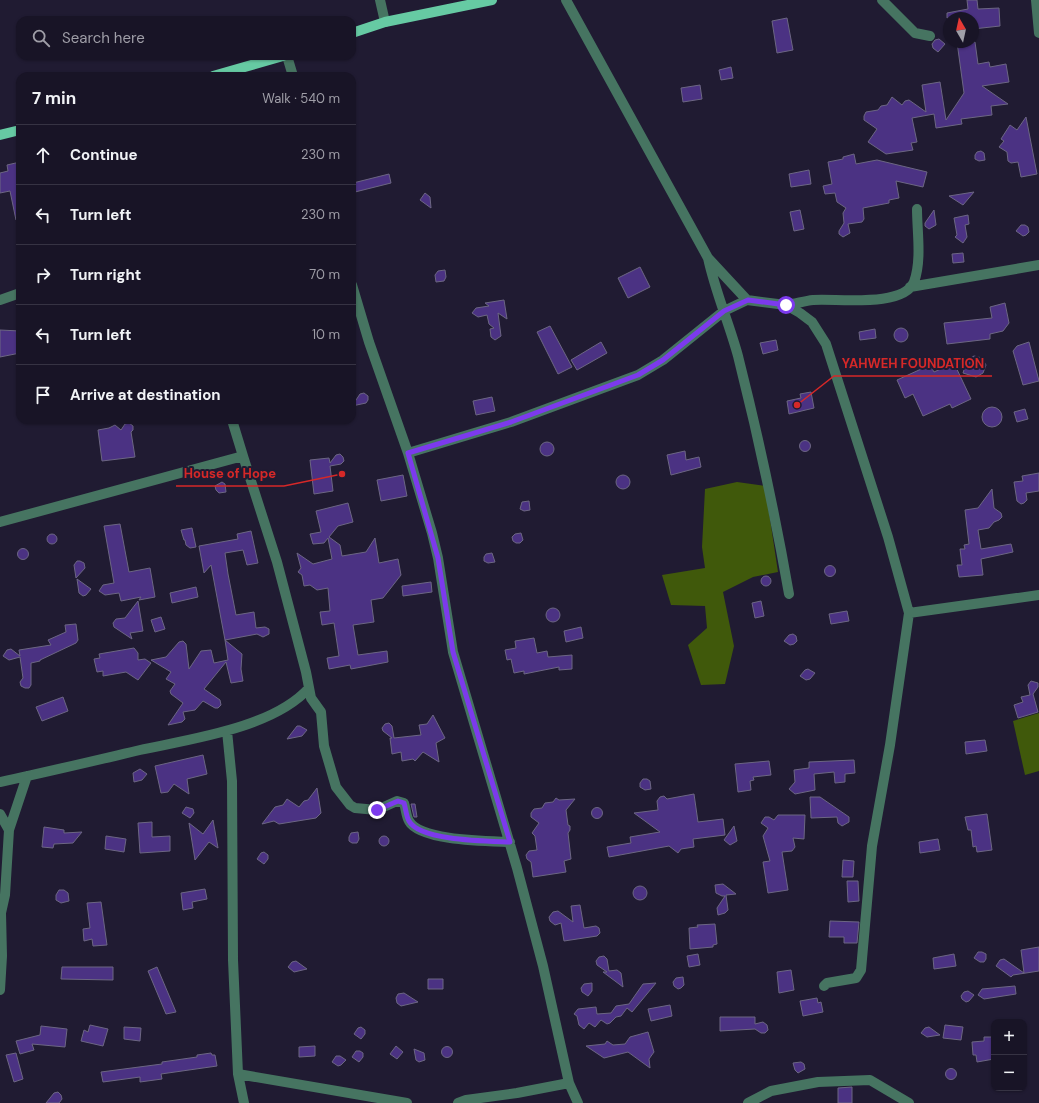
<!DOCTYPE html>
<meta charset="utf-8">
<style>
body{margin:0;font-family:"DM Sans",sans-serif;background:#211d2e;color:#f1f3f6}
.controls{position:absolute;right:12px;bottom:12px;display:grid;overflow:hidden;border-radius:8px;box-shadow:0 1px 3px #0004}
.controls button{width:36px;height:36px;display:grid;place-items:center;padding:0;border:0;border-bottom:1px solid #363343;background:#181426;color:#f1f3f6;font:20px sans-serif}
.compass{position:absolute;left:943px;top:12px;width:36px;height:36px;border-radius:50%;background:#181426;box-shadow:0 1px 3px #0004;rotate:351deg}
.stop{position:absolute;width:12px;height:12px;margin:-9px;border:3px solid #7c3aed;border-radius:50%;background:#fff}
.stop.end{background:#7c3aed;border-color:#fff;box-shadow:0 1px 4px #0008}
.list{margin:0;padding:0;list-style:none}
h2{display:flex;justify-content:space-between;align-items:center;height:52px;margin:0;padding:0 16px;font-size:17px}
h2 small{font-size:13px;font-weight:400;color:#9f9ea7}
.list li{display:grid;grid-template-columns:26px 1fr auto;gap:12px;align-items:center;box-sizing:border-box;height:60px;padding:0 16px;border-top:1px solid #363343}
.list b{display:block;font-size:15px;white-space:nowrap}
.list em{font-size:13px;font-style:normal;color:#9f9ea7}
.icon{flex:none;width:22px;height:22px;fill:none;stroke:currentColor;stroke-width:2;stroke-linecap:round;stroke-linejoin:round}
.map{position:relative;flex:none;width:1039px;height:1103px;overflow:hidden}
.search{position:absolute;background:#181426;box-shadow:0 1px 3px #0004;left:16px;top:16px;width:340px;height:44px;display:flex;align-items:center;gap:10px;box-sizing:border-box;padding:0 14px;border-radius:12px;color:#9f9ea7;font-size:15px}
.panel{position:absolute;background:#181426;box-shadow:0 1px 3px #0004;left:16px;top:72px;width:340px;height:352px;border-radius:12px}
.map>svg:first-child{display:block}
.forest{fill:#40590b}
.building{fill:#4b3283;stroke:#6c6683}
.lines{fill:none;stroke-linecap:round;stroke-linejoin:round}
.minor{stroke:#467461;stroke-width:10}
.major{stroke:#66caa3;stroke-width:10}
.route{stroke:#7c3aed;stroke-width:5}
.leader{fill:none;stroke:#d62828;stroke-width:1.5}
.callout-dot{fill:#d62828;stroke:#201b32;stroke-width:1.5}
.callout-label{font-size:13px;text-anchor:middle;font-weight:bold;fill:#d62828;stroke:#201b32;stroke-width:4;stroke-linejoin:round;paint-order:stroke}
</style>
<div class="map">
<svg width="1039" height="1103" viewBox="0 0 1039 1103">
<rect width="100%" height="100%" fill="#201b32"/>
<path class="forest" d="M737,482L765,486L778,572L753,577L723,592L734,646L725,684L701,685L688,645L707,628L705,606L671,605L662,575L705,568L702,547L705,489Z
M1039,713V771L1025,775L1013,721Z"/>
<path class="building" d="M967,0H977L978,9L999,8L1000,26L973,29V18H947V13L968,9Z
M787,18L793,50L777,53L772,21Z
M939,39L945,44L938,52L933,48L932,44L935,40Z
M957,42H975L978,64L989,62L990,67L1006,64L1009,82L982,86L1008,104L991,106L992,115L961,119L962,124L936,128L934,114L912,118L917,142L911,143L913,150L886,154L868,142L877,129L864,120V116L866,112L878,110L881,106L887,105L892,97L902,105L905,101L909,100L926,112L922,85L940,82L946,120L964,93Z
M731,67L733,78L721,80L719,70Z
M700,85L702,99L683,102L681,88Z
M1026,117L1037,174L1021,177L1018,162L1011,163L1008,161L1007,152L999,147L1004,141L1001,139L1010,125L1017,130Z
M981,151L984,153L985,160L979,161L975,159V155L977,152Z
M854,154L856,164L877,160L927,172L923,187L896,181L899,198L889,200V203L863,208L864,219L862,222L848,224L850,233L843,237L839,234V231L844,223L843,213L846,208L837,202L835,193L825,194L823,186L832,184L828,162L843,159V157Z
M20,162V220H16L10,191L0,193V173L8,171L7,165Z
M809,170L811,184L791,187L789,174Z
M389,174L391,183L355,192L353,183Z
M974,192L963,205L949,196Z
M425,193L430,197L431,208L420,200Z
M800,210L804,229L794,231L790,212Z
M934,210L936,225L929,229L925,226V223Z
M968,215L969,224L965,225L967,237L963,243L955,237L957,235L954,218Z
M1021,225H1025L1028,227L1029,232L1026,235L1023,236L1016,231Z
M963,253L964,262L953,263L952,254Z
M640,267L650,287L628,298L618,278Z
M445,270L446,277L444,281L436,282L435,275L438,271Z
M504,300L507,319L498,313L501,336L495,340L491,337L490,329L494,328L489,324L487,315L478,317L472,313L476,308L489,306L485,303Z
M1005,303L1009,323L1003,331L990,334V339L947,344L944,323L992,318L990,307Z
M550,326L572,367L558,374L537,332Z
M894 335a7 7 0 1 1 14 0a7 7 0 1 1-14 0Z
M875,329L876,338L860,340L859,332Z
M0,330L20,331V353L0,357Z
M776,340L778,350L763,354L760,343Z
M601,342L607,353L577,370L571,360Z
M1029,342L1039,381L1023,385L1013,351L1017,346Z
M974,356L982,358L986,365L983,373L976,377L963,373L967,360Z
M954,363L971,399L952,408L950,404L923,416L913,394L905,398L897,380L930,365L934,372Z
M811,392L814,408L789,414L787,401L801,398L800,394Z
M364,393L368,396V400L366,403L352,406L360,394Z
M492,397L495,411L476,415L473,401Z
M982 417a10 10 0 1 1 20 0a10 10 0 1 1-20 0Z
M1025,409L1028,419L1017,422L1014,412Z
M129,423L133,426V430L131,432L135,457L102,461L98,430L109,428L115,425L121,430L125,424Z
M799.5 446a5.5 5.5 0 1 1 11 0a5.5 5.5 0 1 1-11 0Z
M540 449a7 7 0 1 1 14 0a7 7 0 1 1-14 0Z
M685,451L686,460L699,457L701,467L671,475L667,455Z
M340,454L343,457L344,461L341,464L330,466L333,491L314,494L310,460L329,458L330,463L336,455Z
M1039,473V491L1026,493L1027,500L1024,503L1021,504L1017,501L1014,482L1023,481L1022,476Z
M403,475L407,496L381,501L377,480Z
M616 482a7 7 0 1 1 14 0a7 7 0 1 1-14 0Z
M222,482L225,484L226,492L219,493L216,490L215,486Z
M992,489L994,508L1001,513L1002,517L999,520L994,522L989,528L978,530L981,549L1011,544L1013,552L981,559L983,575L959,577L957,565H962L960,549H965L964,545L969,544L965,510L978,508Z
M529,501L530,510L524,511L520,509L522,502Z
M348,503L353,522L338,526L329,537L340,545L342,556L366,552L375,538L379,563L398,559L401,575L383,598L371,600L374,622L353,625L358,655L387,651L388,662L351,669L350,665L329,669L327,658L339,656L334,623L322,625L320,612L330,611L328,588L317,590L310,585L304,586L302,575L298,572L301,568L297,553L313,564L332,559L328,538L324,543L313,544L310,534L321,532L316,511Z
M120,524L129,572L150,568L155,597L139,600L141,597L121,601L119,593L105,595L99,591L103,585L114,583L104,526Z
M192,528L196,547L190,548L186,545L185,540H184L181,530Z
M251,531L258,563L247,565L243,550L225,553L228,574L236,615L254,612L256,628L265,627L269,629V634L263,637L257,634L225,640L211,565L204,573L199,546L238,539L237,534Z
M521,533L523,540L520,543H516L513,541L512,537L515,534Z
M47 539a5 5 0 1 1 10 0a5 5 0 1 1-10 0Z
M17.5 554a5.5 5.5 0 1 1 11 0a5.5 5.5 0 1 1-11 0Z
M492,553L495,562L488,563L484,561V557L486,554Z
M77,561H80L84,563L85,568L76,578L74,565Z
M824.5 571a5.5 5.5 0 1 1 11 0a5.5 5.5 0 1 1-11 0Z
M761 581a5 5 0 1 1 10 0a5 5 0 1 1-10 0Z
M77,579L91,589L86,595L83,596L79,593Z
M431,582L432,592L403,596L402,586Z
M196,587L198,597L172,603L170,593Z
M138,601L143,631L130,633L132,639L114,627L113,623L116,619L125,618Z
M761,601L764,616L755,618L752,603Z
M546 615a7 7 0 1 1 14 0a7 7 0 1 1-14 0Z
M847,611L849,621L831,624L829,614Z
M161,617L165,629L155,632L151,620Z
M76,624L78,640L76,643L40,660V661L31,663V685L29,688H25L21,686L20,682L23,678L20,657L9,660L3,656L7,650L11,649L20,656L19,650L51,645L48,640L66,632L65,625Z
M581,627L583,638L566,642L564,631Z
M793,634L796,636L797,641L794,644L790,645L784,641L789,635Z
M534,638L537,653L547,651L548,657L572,655V669L559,670V667L524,674V671L514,673L511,659L507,660L505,650L516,648L515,641Z
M225,640L242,654L241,669L243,681L231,683L226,662L204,689L220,700L221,705L218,708H215L203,701L195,710L183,712L185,719L182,722L168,725L183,703L171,694L170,691L175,684L166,679L171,672L151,660L166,657L179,642L183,641L186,644L189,669L201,651L211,650L214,663L228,660Z
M134,648L138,653V660L145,659L151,663L138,680L126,672L103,676V671L97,672L94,659L100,658L99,654Z
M808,669L815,673L810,679L806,680L800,676L805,670Z
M1031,681L1038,683V687L1033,694L1038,712L1018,718L1014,705L1023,702L1021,697L1030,695L1028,685Z
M63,697L68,711L42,721L36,707Z
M433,715L445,738L436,743L439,762L423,752L415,761L413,759L402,761L401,752L392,754L390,738H392L383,731L382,728L385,724L389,723L392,726L394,738L421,735L419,725L427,724Z
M297,726H300L307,730L302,736L287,739Z
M985,740L987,751L966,754L965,742Z
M203,755L207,774L187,779L189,794L174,784L168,792L161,793L155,766Z
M854,760L855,773L845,774V782L835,783L834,772L814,774L815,790L795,794L789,789L795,782L794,770L809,768V762Z
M769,761L771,775L753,777L754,780L750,781L751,790L738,792L735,764Z
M140,769L147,774L142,780L134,782L133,773Z
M643,779H647L650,781L651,789L645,790L640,787V783Z
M317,788L321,813L316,818L279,824L274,821L262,824L275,807L283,805L287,799L299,807L304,801L308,800Z
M694,794L698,822L723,819L725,835L693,839L694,847L681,849L678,853L669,846L609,857L607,847L631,843L630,837L660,832L634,813L658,810L657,801L660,797L664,796L667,799Z
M810,797H820L849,817V822L842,826L838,823L837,817L811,818Z
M556,798L559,800L575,799L566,810L568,825L570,826V830L568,833L571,859L564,861L566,872L533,877L531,862L527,859L526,855L529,851L537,850L535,836L532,833L539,823L531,817V813L534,809L542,808L545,803L553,802Z
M411,804H415L417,817H414Z
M186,807L193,809L194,813L190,818L182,813Z
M591.5 813a5.5 5.5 0 1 1 11 0a5.5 5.5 0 1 1-11 0Z
M987,814L992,850L977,852L976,846L973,847L971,830H968L965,817Z
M778,815H805L804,839L793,838L795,847L792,851L782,852L788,890L768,893L763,862L770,861L763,836L768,828L761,823L765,817H769L774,820Z
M213,820L218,848L209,842L195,860L189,823L203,834Z
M152,822V837L170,836V851L140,853L138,823Z
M734,826L737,841L730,845L724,840Z
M44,827L64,830V833L82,832L73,843L54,844L53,848L42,847Z
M358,832L359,839L357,843H352L349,841V837L351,833Z
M379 841a5 5 0 1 1 10 0a5 5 0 1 1-10 0Z
M106,836L126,839L124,852L105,849Z
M938,839L940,850L920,853L919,842Z
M264,852L268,855V859L264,864L257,859L261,853Z
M843,860L854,861L853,877H842Z
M847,881H858L859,901L848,902Z
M723,884L736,894L726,895L728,910L725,913L718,915L717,908L725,896H722L716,893L715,885Z
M633 893a7 7 0 1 1 14 0a7 7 0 1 1-14 0Z
M205,889L207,899L192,902L193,908L183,910L181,893Z
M59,890H64L68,893L69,901L61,903L56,900V895Z
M101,902L107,945L93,946L92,939L84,941L83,929L90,928L87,903Z
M580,905L584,928L596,926L599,928L600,933L597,936L564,941L561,923L555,925L550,921L549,917L553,912L558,911L573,922L571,906Z
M830,921L859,922L857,943H844V937H829Z
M715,924L717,944L713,945V947L690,949L689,928L698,927L697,925Z
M1039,947V971L1013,975L1011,977L996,966L1000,960L1004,959L1024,973L1021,950Z
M978,952H982L986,954V959L984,962H980L974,958Z
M698,954L700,965L689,967L687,956Z
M954,954L956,966L934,969L933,958Z
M604,956L607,959L609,971L617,970L621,973L623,987L603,972H607L597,965L596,961L599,957Z
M296,961L307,969L294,972L288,967L292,962Z
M62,967H113V980L61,979Z
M157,967L176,1012L166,1014L148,971Z
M791,970L794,990L779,993L777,972Z
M683,977L684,985L681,988L678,989L674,986L673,982L676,978Z
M428,979H443V989H428Z
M592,983V991L588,996L582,992L581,988L584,984Z
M656,983L632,1012L627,1008L621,1016L616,1017L610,1023L607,1024L601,1020L595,1027L589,1023L584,1029L579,1025L577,1016L574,1014L578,1009L596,1007L597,1014L611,1013L616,1006L629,1004L643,984Z
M1015,986L1016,994L984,999L978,995L982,989Z
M968,991L974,995L969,1001L966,1002L962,999L961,996L964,992Z
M404,993L418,1002L401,1006L397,1003L396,998L398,994Z
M817,998L818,1003L821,1002L823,1012L803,1016L800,1001Z
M670,1005L672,1016L651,1021L648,1009Z
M720,1017H755V1024L763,1022L767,1025L768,1030L765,1033H761L755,1029L720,1031Z
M90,1025L108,1029L103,1046L81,1041L84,1030L88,1032Z
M945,1025L963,1027L961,1040L943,1038Z
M41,1026L67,1029L65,1047L32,1044L34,1050L20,1054L16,1041L40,1035Z
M124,1027L141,1028L140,1041L124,1039Z
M361,1027L365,1030V1034L361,1039L354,1034L358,1028Z
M929,1027L940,1035L927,1037L921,1033L925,1028Z
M648,1032L654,1052L649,1059L650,1068L628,1052L604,1058L586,1046L605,1044L607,1041L613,1045L625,1044L630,1037Z
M984,1037H994V1059L977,1062L976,1055H973L972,1042L984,1041Z
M315,1046V1056L299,1057V1047Z
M396,1046L403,1052L397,1059L390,1054Z
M441.5 1052a5.5 5.5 0 1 1 11 0a5.5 5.5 0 1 1-11 0Z
M414,1049L424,1053L425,1060L419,1062L416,1060Z
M356,1051H360L363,1053V1057L359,1062L352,1057Z
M16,1053L23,1079L14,1082L6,1055Z
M211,1053L212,1055H215L217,1066L161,1074L162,1079L140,1082V1077L103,1082L101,1072L162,1064V1062L197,1057V1055Z
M336,1056H340L346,1060L341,1065L338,1066L332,1062Z
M801,1062L804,1064L805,1069L798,1073L795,1070L793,1063Z
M945.5 1074a5.5 5.5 0 1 1 11 0a5.5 5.5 0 1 1-11 0Z
M852,1087V1103H838V1088Z
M58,1092L61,1095L62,1099L59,1103H46L54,1093Z"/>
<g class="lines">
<path class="minor" d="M380,0L385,22
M566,0L708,258L747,300L786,305L800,313L812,322L826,344L888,537L909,613L890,745L872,846L861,970L856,978L827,983L824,986
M882,0L915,33L930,36
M1036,0L1039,33
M287,56L293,76
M708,258C715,291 729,323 738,356C758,435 775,514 789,594
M352,285L369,342L408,453L432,533L438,558L453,652L517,868L543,966L569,1083L578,1103
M910,287L1039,265
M0,300L20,293
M786,305C795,304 804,301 813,300C836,298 903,308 914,282C922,260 917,231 917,209
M408,453L511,422L638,375L663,360L724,311L747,300
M243,456L277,562L306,672L311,698L321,712L324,746L336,787L350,805L355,808L377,810L397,801L404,803C406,809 406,816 409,821C420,841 488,841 510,842
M0,522L243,456L232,420
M909,613L1039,595
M227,731L232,781L233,960L238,1074L407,1103
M0,782C47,772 93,761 140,750C191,739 273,728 309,688
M0,814L9,830
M0,990L2,956L1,913L5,895L9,830L27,776
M238,1074L244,1103
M458,1103L466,1100L517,1093L569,1083
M748,1103L771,1091L818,1082L870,1080L909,1103"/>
<path class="major" d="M352,33L385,22L492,0
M213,76L283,56
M0,135L20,130"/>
</g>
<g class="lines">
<path class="route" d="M377,810L398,801L404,803C406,809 406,816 409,821C420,841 488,841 510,842L453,652L438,558L408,453L511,422L638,375L663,360L724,311L748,300L786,305"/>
</g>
<path class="leader" d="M797 405L834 376H992M342 474L284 486H176"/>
<g class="callout-dot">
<circle cx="797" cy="405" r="4"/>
<circle cx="342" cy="474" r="4"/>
</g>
<g class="callout-label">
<text x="913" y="368">YAHWEH FOUNDATION</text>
<text x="230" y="478">House of Hope</text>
</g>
</svg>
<div class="controls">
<button>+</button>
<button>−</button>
</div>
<svg class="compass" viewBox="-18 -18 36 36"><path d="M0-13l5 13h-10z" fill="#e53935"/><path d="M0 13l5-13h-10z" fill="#9f9ea7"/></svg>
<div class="stop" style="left:786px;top:305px"></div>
<div class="stop end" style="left:377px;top:810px"></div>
<div class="search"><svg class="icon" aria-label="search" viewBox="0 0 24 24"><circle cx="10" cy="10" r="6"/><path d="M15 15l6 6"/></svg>Search here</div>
<section class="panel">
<h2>7 min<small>Walk · 540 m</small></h2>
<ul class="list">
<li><svg class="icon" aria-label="ahead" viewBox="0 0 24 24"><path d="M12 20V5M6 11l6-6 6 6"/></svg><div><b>Continue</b></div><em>230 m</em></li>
<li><svg class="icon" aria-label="left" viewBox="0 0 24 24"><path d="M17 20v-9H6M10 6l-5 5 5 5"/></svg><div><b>Turn left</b></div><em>230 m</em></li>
<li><svg class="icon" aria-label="right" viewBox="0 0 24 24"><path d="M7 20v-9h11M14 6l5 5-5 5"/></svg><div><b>Turn right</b></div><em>70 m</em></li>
<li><svg class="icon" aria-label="left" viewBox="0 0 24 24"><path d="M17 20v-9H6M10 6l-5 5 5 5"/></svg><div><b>Turn left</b></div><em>10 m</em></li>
<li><svg class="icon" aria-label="arrive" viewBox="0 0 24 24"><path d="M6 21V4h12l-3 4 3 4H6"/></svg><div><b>Arrive at destination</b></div></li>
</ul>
</section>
</div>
